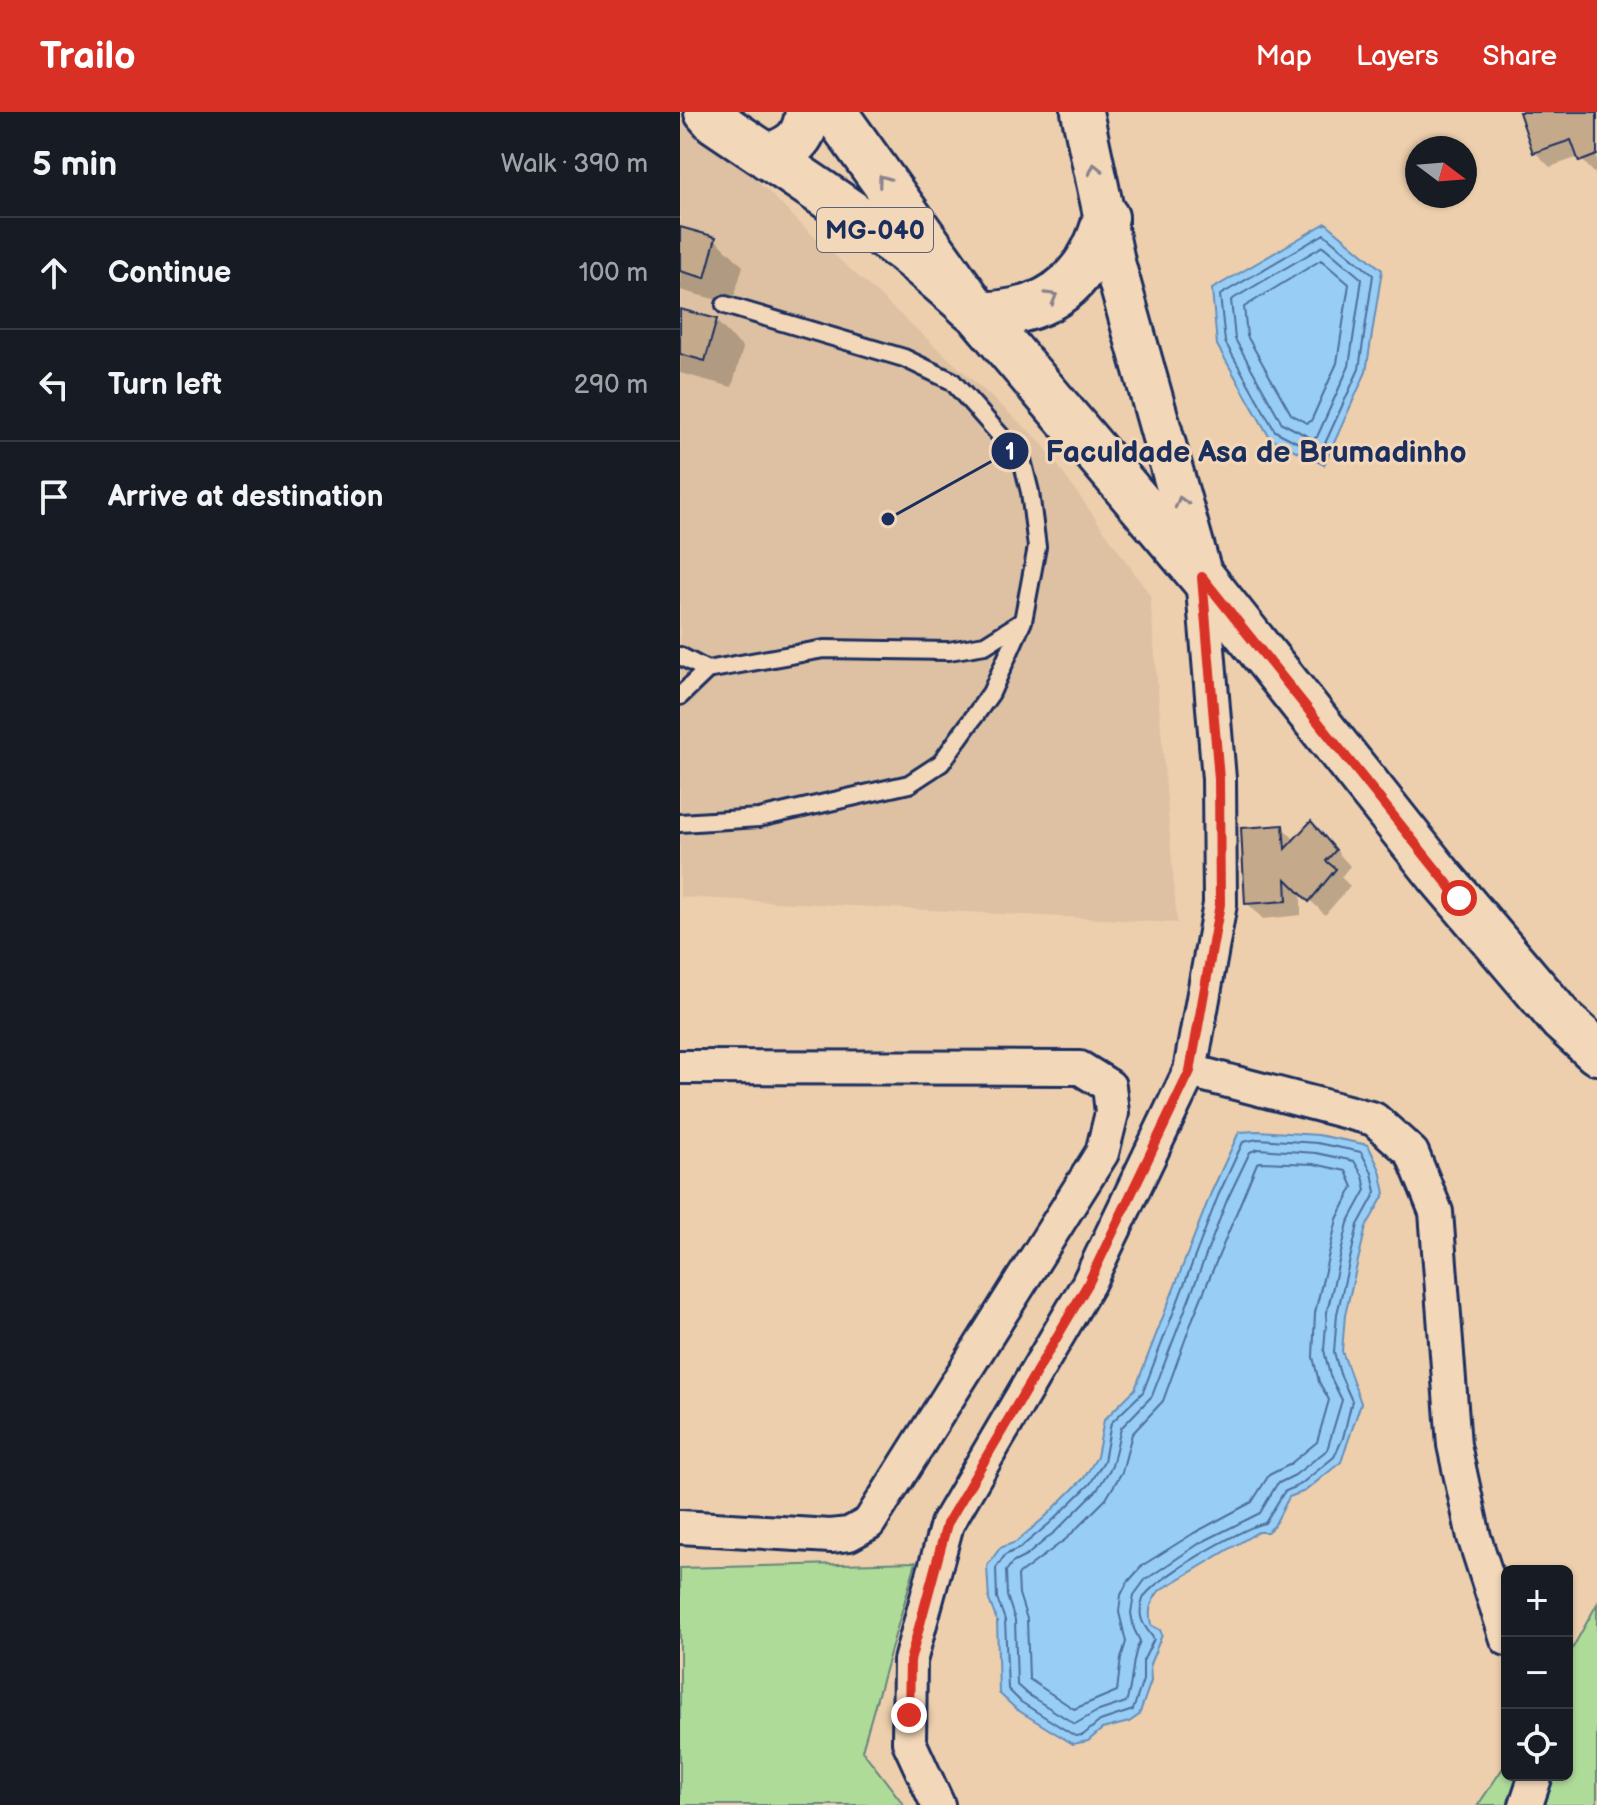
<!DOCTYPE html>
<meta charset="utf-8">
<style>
body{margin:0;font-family:"Balsamiq Sans",sans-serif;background:#242831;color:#f1f3f6}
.controls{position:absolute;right:24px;bottom:24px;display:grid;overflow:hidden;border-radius:12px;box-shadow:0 2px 6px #0004}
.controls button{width:72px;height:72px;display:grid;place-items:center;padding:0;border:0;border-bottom:2px solid #363941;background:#171b24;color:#f1f3f6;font:40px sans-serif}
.compass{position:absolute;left:725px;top:24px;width:72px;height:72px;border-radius:50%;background:#171b24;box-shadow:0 2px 6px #0004;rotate:106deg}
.stop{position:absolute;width:24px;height:24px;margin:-18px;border:6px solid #d93025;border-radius:50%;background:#fff}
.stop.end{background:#d93025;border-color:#fff;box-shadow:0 2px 8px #0008}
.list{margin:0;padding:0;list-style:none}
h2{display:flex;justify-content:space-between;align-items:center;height:104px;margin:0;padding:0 32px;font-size:34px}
h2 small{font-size:26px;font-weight:400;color:#9ea1a6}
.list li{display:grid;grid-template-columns:52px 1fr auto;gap:24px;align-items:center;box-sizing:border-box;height:112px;padding:0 32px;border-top:2px solid #363941}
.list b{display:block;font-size:30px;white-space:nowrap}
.list em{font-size:26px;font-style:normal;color:#9ea1a6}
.icon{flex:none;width:44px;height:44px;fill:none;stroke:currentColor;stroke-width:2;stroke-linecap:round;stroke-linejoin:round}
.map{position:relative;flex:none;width:917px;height:1693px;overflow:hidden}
header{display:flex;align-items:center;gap:48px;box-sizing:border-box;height:112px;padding:0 40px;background:#d93025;color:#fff}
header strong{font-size:38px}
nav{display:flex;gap:44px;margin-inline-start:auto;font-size:28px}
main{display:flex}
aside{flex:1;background:#171b24}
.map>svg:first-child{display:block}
.built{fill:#ddc1a2}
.green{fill:#afdb99;stroke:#65857c;stroke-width:2}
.water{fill:#98cef6;stroke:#668eb9;stroke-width:2}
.shadow{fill:#0003}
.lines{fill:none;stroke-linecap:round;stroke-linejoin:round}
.shore{stroke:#4d6f9b;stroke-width:2}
.building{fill:#c4a98b;stroke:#1b2f5e;stroke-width:2}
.service-casing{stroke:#1b2f5e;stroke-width:22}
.minor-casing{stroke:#1b2f5e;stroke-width:38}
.tertiary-casing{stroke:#1b2f5e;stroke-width:46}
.primary-casing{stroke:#1b2f5e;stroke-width:50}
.service{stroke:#f3d7b9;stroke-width:16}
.minor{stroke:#f3d7b9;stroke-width:32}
.tertiary{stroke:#f3d7b9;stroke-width:40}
.primary{stroke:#f3d7b9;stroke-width:44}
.oneway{stroke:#87838c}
.route{stroke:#d93025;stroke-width:10}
.labels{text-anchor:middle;stroke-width:6;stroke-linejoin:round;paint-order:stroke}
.shield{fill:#f3d7b9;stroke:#5c6179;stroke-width:2}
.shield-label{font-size:26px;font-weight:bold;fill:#1b2f5e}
.leader{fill:none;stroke:#1b2f5e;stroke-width:3}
.callout-dot{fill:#1b2f5e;stroke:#f3d7b9;stroke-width:3}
.mark-label{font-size:24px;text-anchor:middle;font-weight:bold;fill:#fff}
.callout-label{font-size:30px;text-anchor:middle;font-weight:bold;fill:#1b2f5e;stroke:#f3d7b9;stroke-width:6;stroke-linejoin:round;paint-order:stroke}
</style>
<header>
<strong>Trailo</strong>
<nav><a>Map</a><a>Layers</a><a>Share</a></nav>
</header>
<main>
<aside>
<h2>5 min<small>Walk · 390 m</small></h2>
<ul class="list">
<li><svg class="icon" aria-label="ahead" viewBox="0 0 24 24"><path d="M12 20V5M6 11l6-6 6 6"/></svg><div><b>Continue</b></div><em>100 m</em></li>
<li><svg class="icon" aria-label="left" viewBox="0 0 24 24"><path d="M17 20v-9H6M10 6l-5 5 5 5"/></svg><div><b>Turn left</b></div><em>290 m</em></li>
<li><svg class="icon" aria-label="arrive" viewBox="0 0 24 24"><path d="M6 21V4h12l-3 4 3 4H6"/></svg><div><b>Arrive at destination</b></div></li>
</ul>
</aside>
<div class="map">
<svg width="917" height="1693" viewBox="0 0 917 1693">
<rect width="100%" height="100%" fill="#edcfad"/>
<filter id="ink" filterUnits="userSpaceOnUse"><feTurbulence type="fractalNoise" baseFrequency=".0125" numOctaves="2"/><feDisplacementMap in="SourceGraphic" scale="16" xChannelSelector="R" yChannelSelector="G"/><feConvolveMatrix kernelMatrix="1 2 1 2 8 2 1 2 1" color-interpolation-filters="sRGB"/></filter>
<g filter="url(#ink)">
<path class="built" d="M0,0H8L129,120L361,330L470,483L497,811L0,785Z"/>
<path class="green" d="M236,1450L182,1638L224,1693H0V1456Z
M917,1492V1693H798L827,1650V1663H887V1546Z"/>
<path class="water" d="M646,111L702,158L686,260L644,353L590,326L537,233L532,177Z
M578,1019L638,1023L688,1033L700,1058L705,1081L686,1115L665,1203L662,1239L681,1291L661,1350L625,1379L609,1385L594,1414L587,1420H578L479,1479C470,1491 468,1499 471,1513L480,1518L482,1523L470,1552L471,1569L459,1603L449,1610L422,1617L408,1629L393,1632L336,1597L319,1581L317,1509L309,1488L307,1454L320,1436L336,1430L364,1406L404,1366L417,1345L424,1308L455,1277L531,1081L559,1020Z"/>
<path class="shadow" d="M846,0H917V64L899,45L870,55L855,40Z
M0,117L35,127L63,154L52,192L0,178Z
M0,199L35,208L63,236L52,275L0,261Z
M602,715L616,729L646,727L670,754L661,765L670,774L645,803L621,779V803L583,807L567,791Z"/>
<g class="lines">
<path class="shore" d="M644,122L693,163L679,257L642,338L638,341L595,319L545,230L540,183Z
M643,134L682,167L669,254L637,325L633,327L602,311L555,227L551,188Z
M641,148L669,172L657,251L631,309L627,311L611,302L567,224L564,195Z
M578,1027L637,1031L681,1040L692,1061L696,1080L678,1113L657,1202L654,1240L660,1262L672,1289L663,1326L654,1345L621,1372L604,1380L585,1411C565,1414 470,1469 463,1487C456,1507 465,1514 474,1527L463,1549V1568L453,1598L420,1609L403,1623L395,1624L341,1590L328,1577L325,1508L317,1486L316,1456L325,1443L340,1436L370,1411L410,1372L424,1349L431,1311L463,1280L538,1084L563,1030Z
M578,1037L636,1041L674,1049L683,1064L686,1078L668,1111L647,1200L644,1238L650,1264L662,1288L647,1338L615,1363L597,1372L580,1401L520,1431L465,1468L454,1483L451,1501L454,1517L460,1529C450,1549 454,1570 446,1590L416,1600L395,1612L347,1582L337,1573L335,1508L327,1484L326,1459L332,1451L346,1444L377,1418L417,1378L432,1354L441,1316L472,1284L547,1088L570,1040Z
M581,1050L634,1052L666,1059L673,1075L657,1107L635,1201L633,1245L639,1270L649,1288L637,1330L609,1353L589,1363L572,1390L514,1421L463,1453L447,1471L441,1483L439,1500L446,1530L441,1546L437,1579L394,1597L349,1567L347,1507L339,1482L338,1463L386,1427L426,1387L442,1360L452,1322L483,1289L513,1206L577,1051Z"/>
</g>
<path class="building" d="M839,0H917V43L899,50L891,28L853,41Z
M0,115L36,125L25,166L0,159Z
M0,197L37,207L25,249L0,242Z
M631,709L656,738L646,749L656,757L629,790L606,767L607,789L565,792L561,716L603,713L605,737Z"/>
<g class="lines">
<g class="service-casing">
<path id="service" d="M0,544L27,558L144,537L269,539L305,533L343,509L357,435L350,380L342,348L272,269L224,246L45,193
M0,584L27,558
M0,711L79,706L229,672L261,651L311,581L343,509"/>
</g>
<g class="minor-casing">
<path id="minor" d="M0,955L400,956L429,974L432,1001L422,1041L189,1411L169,1422L151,1424L0,1415
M510,959L694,1007L732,1041L756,1100L774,1333L794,1425L827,1527
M258,1693L229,1630L230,1549L267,1412L408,1172L510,959L540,792L539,667L522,465
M846,1693L856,1663"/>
</g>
<g class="tertiary-casing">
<path id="tertiary" d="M402,0L435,154L522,465"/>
</g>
<g class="primary-casing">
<path id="primary" d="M27,0L35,9C97,51 161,92 222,137C242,152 260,169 278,184C284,189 291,197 297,200C308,204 323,201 334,199C384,190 414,153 426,105
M154,0L297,200L522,465L758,762L882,908L917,940
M88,45C113,34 124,29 128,0"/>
</g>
<use href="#service" class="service"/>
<use href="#minor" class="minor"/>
<use href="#tertiary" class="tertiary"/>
<use href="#primary" class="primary"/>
</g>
<defs><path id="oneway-chevron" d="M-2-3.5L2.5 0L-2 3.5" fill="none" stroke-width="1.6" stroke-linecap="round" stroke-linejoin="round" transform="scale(2)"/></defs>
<g class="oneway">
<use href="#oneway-chevron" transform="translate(415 57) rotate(-103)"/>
<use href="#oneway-chevron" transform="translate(203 68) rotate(-126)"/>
<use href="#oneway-chevron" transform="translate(372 185) rotate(-30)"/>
<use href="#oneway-chevron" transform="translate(501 390) rotate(-106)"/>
</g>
</g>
<g class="lines" filter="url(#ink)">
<path class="route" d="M229,1603L230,1549L267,1412L408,1172L510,959L540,792L539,667L522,465L779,786"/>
</g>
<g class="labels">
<rect class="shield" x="137" y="96" width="116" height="44" rx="6"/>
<g class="shield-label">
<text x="195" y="127">MG-040</text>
</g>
</g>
<path class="leader" d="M208 407L330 339"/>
<g class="callout-dot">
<circle cx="208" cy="407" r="8"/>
<circle cx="330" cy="339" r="20"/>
</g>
<g class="mark-label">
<text x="330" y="348">1</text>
</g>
<g class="callout-label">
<text x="576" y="350">Faculdade Asa de Brumadinho</text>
</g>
</svg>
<div class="controls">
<button>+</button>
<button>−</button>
<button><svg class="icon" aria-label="locate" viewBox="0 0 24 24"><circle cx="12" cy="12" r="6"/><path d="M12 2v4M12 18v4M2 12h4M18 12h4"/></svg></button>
</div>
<svg class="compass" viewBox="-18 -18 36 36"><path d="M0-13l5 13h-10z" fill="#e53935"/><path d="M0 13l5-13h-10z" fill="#9ea1a6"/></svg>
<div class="stop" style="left:779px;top:786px"></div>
<div class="stop end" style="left:229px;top:1603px"></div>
</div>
</main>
